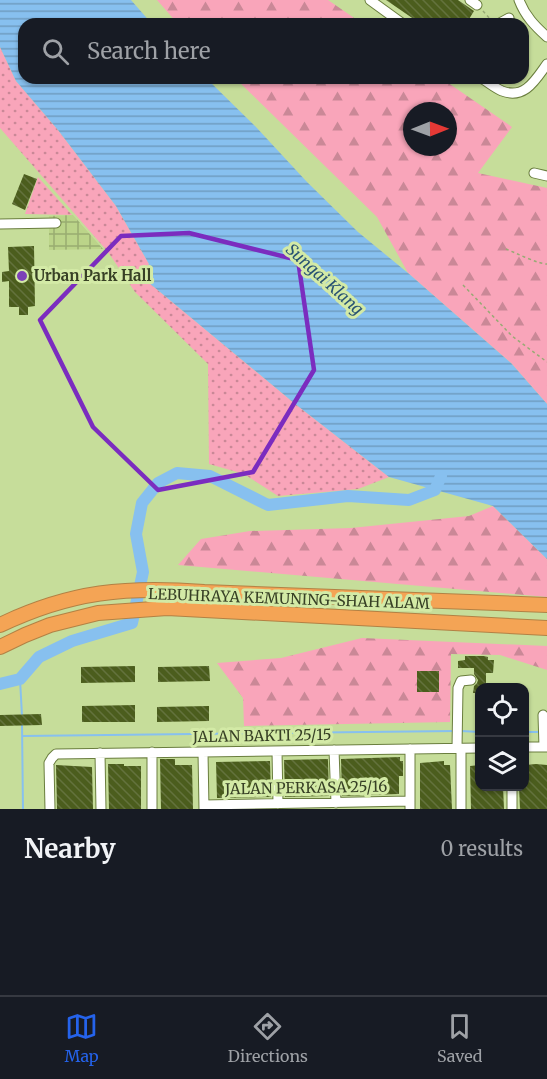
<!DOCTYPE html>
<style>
body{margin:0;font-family:Merriweather,serif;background:#20242c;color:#f1f3f6}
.controls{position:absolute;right:18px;bottom:18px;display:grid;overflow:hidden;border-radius:12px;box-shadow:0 2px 4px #0004}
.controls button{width:54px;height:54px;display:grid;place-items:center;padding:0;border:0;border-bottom:2px solid #363941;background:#171b24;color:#f1f3f6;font:30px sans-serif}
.compass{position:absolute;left:403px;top:102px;width:54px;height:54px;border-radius:50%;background:#171b24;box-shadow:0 2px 4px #0004;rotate:89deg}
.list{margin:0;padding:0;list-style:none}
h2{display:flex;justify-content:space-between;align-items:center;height:78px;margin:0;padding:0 24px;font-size:26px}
h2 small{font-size:20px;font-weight:400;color:#9ea1a6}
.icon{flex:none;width:33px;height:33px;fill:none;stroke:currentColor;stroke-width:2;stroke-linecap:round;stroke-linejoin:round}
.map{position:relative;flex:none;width:547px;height:809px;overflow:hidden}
.search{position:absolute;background:#171b24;box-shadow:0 2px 4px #0004;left:18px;right:18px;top:18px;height:66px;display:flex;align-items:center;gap:15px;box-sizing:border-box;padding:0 21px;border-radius:18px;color:#9ea1a6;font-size:22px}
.sheet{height:186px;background:#171b24}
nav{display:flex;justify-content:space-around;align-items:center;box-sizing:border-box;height:84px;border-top:2px solid #363941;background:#171b24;font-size:16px;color:#9ea1a6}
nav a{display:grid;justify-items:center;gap:3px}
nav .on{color:#2563eb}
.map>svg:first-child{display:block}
.industrial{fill:url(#industrial-grid)}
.grass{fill:url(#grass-dots)}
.forest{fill:url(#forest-firs);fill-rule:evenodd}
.water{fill:url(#water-rules)}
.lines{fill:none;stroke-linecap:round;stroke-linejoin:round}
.stream{stroke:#87c0ef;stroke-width:2}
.river{stroke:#87c0ef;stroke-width:12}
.building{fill:url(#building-back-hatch)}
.minor-casing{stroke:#6a7e3e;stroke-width:11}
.highway-casing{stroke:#b28144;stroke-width:16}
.path{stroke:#97aa74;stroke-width:1.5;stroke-dasharray:3 3;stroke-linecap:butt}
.minor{stroke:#fff;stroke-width:9}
.highway{stroke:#f4a455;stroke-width:14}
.marked{fill:none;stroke:#7b2cbf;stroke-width:4.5;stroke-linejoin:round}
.poi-dot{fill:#7c41b7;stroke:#d3eaa6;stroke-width:2}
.labels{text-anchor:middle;stroke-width:6;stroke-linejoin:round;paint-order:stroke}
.poi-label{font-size:15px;font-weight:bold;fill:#374025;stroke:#d3eaa6;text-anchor:start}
.street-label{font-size:15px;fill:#374025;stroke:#d3eaa6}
.water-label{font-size:16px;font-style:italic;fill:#295373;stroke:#d3eaa6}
</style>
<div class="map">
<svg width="547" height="809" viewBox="0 0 547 809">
<defs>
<pattern id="industrial-grid" width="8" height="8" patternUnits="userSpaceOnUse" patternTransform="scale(1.5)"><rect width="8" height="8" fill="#bbd489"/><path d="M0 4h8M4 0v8" fill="none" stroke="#99ad70"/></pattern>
<pattern id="grass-dots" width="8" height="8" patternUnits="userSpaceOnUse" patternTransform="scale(1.5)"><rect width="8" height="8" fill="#f9a5ba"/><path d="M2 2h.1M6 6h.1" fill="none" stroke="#ca8897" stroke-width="1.8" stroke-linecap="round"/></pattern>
<pattern id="forest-firs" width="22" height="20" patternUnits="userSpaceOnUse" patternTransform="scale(1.5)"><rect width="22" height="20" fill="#f9a5ba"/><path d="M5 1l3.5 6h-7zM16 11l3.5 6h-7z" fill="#ca8897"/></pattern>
<pattern id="water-rules" width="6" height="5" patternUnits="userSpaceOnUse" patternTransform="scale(1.5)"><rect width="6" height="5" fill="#87c0ef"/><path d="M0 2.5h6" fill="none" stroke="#6f9dc1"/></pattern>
<pattern id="building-back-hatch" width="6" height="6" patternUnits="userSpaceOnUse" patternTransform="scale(1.5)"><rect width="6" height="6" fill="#4b5d1d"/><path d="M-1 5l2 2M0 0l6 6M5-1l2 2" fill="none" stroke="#63723d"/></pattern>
</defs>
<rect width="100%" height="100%" fill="#c6dd9a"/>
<path class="industrial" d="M73,215L103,249L49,250V216Z"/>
<path class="grass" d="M0,47L16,81L58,130L116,206L149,264L142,277L294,403L389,477L358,489L278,496L244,474L209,464L208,364L135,292L108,252L0,128Z
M38,177L72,215L25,214Z"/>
<path class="forest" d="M157,0H328L363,24H178Z
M235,78H441L512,127L478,173L547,188V404L511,363L408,273L377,217ZM412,111H448V147H412Z
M493,506L547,559V597L178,565L201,539L250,531L351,528L469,516Z
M362,638L547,646V670L500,655L451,654L450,722L244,726L243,698L217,663L281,658Z"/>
<path class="water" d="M0,0H131L152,24H24V78H206L256,127L307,182L358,232L408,273L511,363L547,404V559L493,506L389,477L294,403L142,277L149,264L116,206L58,130L16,81L0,47Z"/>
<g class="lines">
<path class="stream" d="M20,679L22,716
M22,725L23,809
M461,731L480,732
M524,732H541
M23,736L456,731"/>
<path class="river" d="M0,684L20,679L39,657L72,641L132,623L143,572L136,534L142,503L158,483L177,473L210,476L268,505L348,496L409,500L435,490L441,476"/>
</g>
<path class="building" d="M386,0H458L474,11L466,24H421Z
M24,174L37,179L25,210L12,204Z
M34,246L35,306L28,307V315H19V307H9V281L2,282V272L9,271L8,247Z
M465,656H484L488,657V660H494L493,673H486V687H480V693H473L474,686L477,683L478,680L474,674V668H458V661L465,660Z
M135,666V682L81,683V667Z
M209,666L210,681L158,682V667Z
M417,671H439V692H417Z
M135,705V722H82V706Z
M209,706V721L157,722V707Z
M41,714L42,725L0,726V715Z
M400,757V761H403V776H399V794L342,796L341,759Z
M160,759H175V765H192L193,809H161Z
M328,759L329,796L285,797L284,760Z
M270,761L271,797L217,798L216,762Z
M444,761V765H450L452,809H420V763Z
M108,764H124V766H141V809H109Z
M536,764L547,765V809H520L519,786H525V765Z
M56,765L92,767L93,809H57Z
M480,765V786H503L504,809H471L470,766Z"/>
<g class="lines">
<g class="minor-casing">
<path id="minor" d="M370,0L403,24
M470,0L477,5
M519,0C525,16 535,26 547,37
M498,24L509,18
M481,78C488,82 495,88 502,91C525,100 536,79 547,64
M534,173L547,176
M0,224L56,223
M543,715L544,747
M524,747H547
M457,748L458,688L461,681L471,680
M334,750L336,803
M277,751L278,804
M152,752V809
M203,752L204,809
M100,753L101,809
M512,786V809
M204,805L410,801
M50,809L49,763L52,758L56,754L480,748
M410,809V749
M461,809V748"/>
</g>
<g class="highway-casing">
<path id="highway" d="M0,625C71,591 127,586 204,592L547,605
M0,647L25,635L50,625L98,613L167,608L547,628"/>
</g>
<path class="path" d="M483,11L492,21
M506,249C516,253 538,264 547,264
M463,285L512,336L547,362"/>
<use href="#minor" class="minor"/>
<use href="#highway" class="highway"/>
</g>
<path class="marked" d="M189,233L298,260L314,370L253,472L158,490L93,427L40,320L121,236Z"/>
<circle class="poi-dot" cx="22" cy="276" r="6"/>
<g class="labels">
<g class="poi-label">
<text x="34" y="281">Urban Park Hall</text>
</g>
<g class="street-label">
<text transform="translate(289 599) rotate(2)" y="5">LEBUHRAYA KEMUNING-SHAH ALAM</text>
<text transform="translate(262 736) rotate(-1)" y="5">JALAN BAKTI 25/15</text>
<text transform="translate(306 788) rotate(-1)" y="5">JALAN PERKASA 25/16</text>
</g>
<g class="water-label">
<text transform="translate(325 279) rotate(42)" y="6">Sungai Klang</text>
</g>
</g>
</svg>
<div class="controls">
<button><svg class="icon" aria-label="locate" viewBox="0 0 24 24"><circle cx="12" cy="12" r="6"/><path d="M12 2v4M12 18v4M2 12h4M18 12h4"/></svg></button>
<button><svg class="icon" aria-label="layers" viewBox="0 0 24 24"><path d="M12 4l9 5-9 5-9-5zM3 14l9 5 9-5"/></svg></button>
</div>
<svg class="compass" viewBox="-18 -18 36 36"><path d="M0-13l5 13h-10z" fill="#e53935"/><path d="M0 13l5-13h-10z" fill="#9ea1a6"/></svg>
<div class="search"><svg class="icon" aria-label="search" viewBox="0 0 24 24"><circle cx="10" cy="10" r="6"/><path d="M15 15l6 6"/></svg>Search here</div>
</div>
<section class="sheet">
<h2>Nearby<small>0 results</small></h2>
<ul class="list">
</ul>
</section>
<nav>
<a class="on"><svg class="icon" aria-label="map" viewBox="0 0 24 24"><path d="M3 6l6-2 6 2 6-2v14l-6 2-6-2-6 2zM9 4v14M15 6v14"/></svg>Map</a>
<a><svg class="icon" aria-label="directions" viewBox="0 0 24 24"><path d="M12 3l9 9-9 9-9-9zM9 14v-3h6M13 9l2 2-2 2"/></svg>Directions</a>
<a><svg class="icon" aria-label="saved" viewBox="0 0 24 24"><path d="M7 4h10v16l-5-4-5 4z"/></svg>Saved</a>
</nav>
